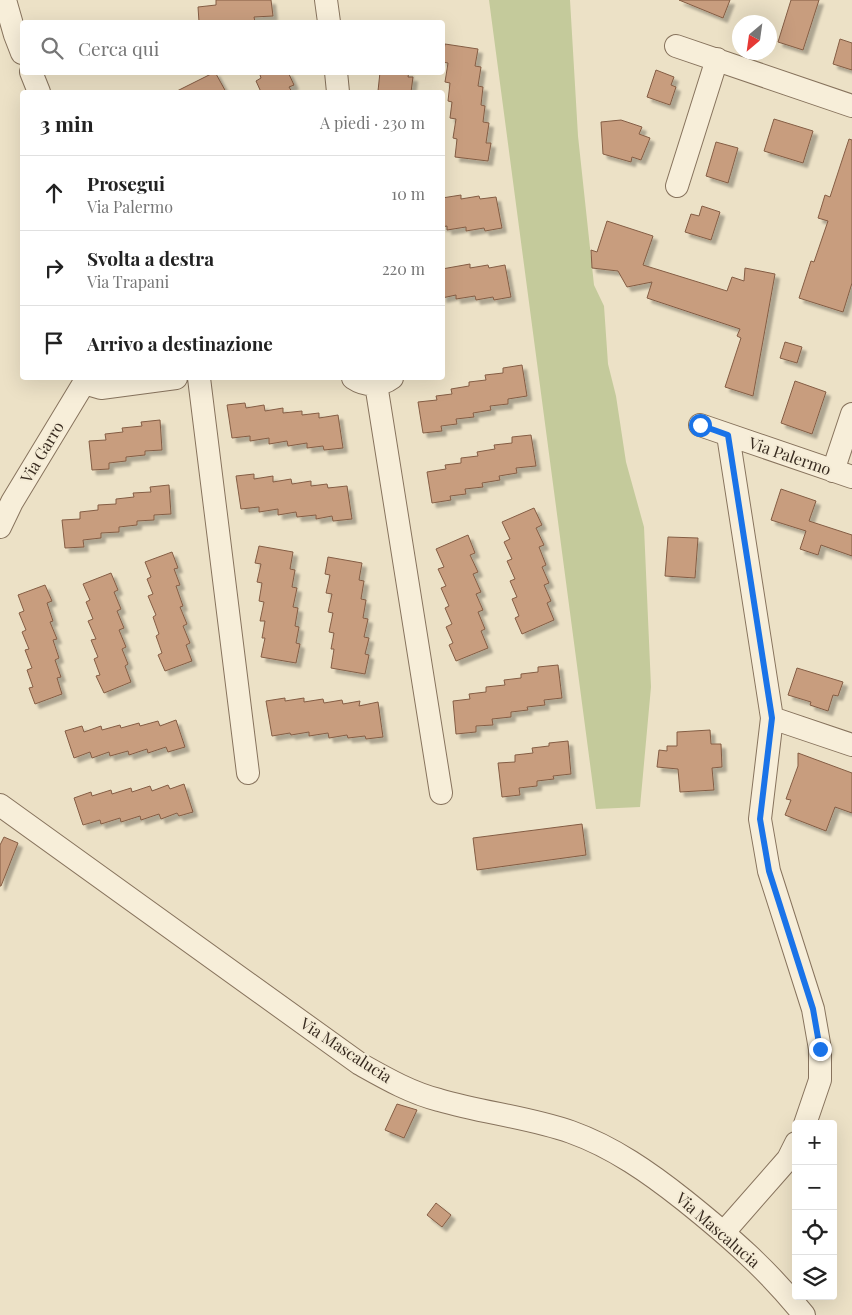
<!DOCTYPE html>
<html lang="it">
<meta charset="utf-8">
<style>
body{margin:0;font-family:"Playfair Display",serif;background:#f2f2f2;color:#222}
.controls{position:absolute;right:15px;bottom:15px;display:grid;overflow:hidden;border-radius:5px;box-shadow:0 5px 20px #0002}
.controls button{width:45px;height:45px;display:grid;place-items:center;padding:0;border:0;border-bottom:1px solid #e0e0e0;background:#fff;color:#222;font:25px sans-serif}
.compass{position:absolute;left:732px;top:15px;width:45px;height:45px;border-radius:50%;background:#fff;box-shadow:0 5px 20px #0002;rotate:209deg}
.stop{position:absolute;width:15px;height:15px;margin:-11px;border:4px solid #1a73e8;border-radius:50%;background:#fff}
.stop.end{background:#1a73e8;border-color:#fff;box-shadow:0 1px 5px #0008}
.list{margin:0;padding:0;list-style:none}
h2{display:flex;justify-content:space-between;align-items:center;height:65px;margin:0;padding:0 20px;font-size:21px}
h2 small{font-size:16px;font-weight:400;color:#767676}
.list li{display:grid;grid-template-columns:32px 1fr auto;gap:15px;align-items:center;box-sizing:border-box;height:75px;padding:0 20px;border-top:1px solid #e0e0e0}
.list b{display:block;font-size:19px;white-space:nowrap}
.list p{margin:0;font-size:16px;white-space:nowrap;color:#767676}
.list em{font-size:16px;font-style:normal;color:#767676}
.icon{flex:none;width:28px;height:28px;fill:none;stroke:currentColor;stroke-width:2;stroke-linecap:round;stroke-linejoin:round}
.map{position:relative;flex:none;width:852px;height:1315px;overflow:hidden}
.search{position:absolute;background:#fff;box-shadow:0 5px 20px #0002;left:20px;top:20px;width:425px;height:55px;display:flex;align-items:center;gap:12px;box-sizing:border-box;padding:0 18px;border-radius:5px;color:#767676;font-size:19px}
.panel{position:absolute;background:#fff;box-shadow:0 5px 20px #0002;left:20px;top:90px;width:425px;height:290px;border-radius:5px}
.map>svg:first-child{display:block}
.green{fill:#c4ca9b}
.building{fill:#c89d7e;stroke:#845d44;filter:url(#shadow)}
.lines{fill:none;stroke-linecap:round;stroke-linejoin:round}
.minor-casing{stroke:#87735d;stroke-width:24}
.minor{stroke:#f7eed9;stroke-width:22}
.route{stroke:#1a73e8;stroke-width:6}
.labels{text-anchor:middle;stroke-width:4;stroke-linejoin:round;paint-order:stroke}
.street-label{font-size:16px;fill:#382b20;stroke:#f4ebd5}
</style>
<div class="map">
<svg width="852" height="1315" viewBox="0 0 852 1315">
<defs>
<filter id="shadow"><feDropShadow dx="4.5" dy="4.5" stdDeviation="1" flood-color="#0004"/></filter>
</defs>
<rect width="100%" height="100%" fill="#ece1c6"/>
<path class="green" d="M489,0H570L578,136L594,285L604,306L608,364L616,396L626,462L644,527L651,687L640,807L596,809Z"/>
<path class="building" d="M216,0H271L273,16L254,17L255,22H199L198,7L216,5Z
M679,0H730L723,18Z
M791,0H819L803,50L778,42Z
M840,39L852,43V70L833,64Z
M445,44L478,49L475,66L481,67L478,86L483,87L481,105L485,106L483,122L489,123L486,143H491L488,161L455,157L457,139L453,138L456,119L450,118L452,102L448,101L450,83L445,82L448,63L442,62Z
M656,70L674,77L671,85L676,87L670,105L647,97Z
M215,72L226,92H175Z
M259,72H288L294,85L289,87L292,92H261L256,81L261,78Z
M380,72H409L408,77H413L411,92L378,91Z
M774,119L813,131L803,163L764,151Z
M621,120L642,127L639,134L650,138L641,160L632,157L631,162L603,154L601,122Z
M849,139L852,140V283L843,312L799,298L811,261L814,262L828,221L818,218L825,195L830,197Z
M716,142L738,148L728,183L706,176Z
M461,195V199L479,196L480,199L496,197L502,228L485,231L484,228L466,231V227L447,230V226L442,227V198Z
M702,206L720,212L711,240L685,232L691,214L699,216Z
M607,221L653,236L643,265L727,291L732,277L744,281L745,268L775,274L753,396L725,387L741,338L737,336L740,329L647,298L652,282L627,287L618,271L592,268L591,250L597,252Z
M470,264V268L488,265L489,268L505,265L511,297L494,300L493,297L476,300L475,296L456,299V295L442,298V269Z
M785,342L802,347L797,363L780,358Z
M522,365L527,396L508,399V404L490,406L491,410L473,413L474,417L456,419L457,424L441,426L442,431L423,433L418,402L437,400L436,396L452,394L451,389L469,386V382L486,380L485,375L503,373V368Z
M795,381L826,392L812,434L781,423Z
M245,403L246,408L264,405L265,411L283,408V413L302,411V415L319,413V418L338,415L343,448L324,450L323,446L307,448V443L288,446L287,441L269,444V438L250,441V436L232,438L227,405Z
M160,420L162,450L145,451V455L126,457V461L109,463V469L92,470L89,441L106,440L105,434L123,432L122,428L142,426L141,422Z
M531,435L536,466L516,468L517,473L499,476L500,480L482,483L483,487L465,489L466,494L450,496L451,500L432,503L427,472L446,469L445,465L461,463V458L478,456L477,452L495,449L494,445L512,443V437Z
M254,474V479L273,476V482L291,479L292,484L311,481V486L327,484L328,488L347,486L352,519L333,521L332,516L316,519V515L297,517L296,512L278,515V509L259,512V507L241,509L236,476Z
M169,485L171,514L154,515V520L137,521V525L119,527V532L101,533V538L83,540L84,547L65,548L62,520L80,519V512L98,510V505L116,504V499L134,497L133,493L151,492L150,487Z
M781,489L816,501L809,521L852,535V556L821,545L818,555L800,549L806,531L771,520Z
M534,508L542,525L536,528L544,545L539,547L546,565L542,567L549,583L544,585L551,601L547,603L554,620L522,634L515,618L519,616L512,599L517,597L510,581L515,579L507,561L512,559L504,542L510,539L502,522Z
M468,535L475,553L470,555L478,572L473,574L481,592L476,594L483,610L478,612L485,629L481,631L488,648L456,661L449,645L453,643L446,627L452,624L445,608L449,606L441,588L446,586L438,569L444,567L436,549Z
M668,537L698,538L695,578L665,576Z
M259,546L293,552L290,569L295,570L292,587L297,588L293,607L298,608L295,626L299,627L296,643L300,644L296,663L261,657L265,638H262L265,621H260L264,602L259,601L262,583L257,582L261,564L255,563Z
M172,552L178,568L174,569L180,585L176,586L183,606L180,607L187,624L183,626L190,643L186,645L192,661L165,671L158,655L162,653L156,636L159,634L153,617L156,615L148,596L153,594L147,579L151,577L145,562Z
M328,557L362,563L359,580L364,581L361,599L366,600L363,618L368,619L364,637L369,638L365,654L369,655L365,674L331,668L334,649H331L334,633L329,632L333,613L328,612L332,594L326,593L330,575L325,574Z
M111,573L118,590L114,592L121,609L117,611L124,628L119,630L126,647L122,649L128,664L125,666L131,682L104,693L96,676L100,675L94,659L98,657L91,640L96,639L88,621L93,619L86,602L90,600L83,584Z
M45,585L52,601L47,603L53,621L50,622L57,639L53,640L59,658L55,660L61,677L57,678L62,694L35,704L29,688L33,687L27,670L32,668L25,650L29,649L22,632L26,630L19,613L24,611L18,595Z
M558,665L562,698L544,700L545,705L527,707L528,710L511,712V717L492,719L493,725L476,726V732L456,734L453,701L470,699L469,694L486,692V687L505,685L504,680L521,678V674L538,672V667Z
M797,668L843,682L838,696L833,695L828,711L810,705L811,702L788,695Z
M285,698V701L304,698V702L323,699L324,703L342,700L343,704L360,701L359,706L378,702L383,737L366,739L365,736L348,738L347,735L329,738L328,733L309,736V732L291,735L290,733L272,736L266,701Z
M176,720L185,747L168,752L166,747L148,753L147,749L129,755L128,751L110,756L109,752L92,758L90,752L74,758L65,731L82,726L84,732L101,726L102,730L120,725L121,728L139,723L140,726L158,721L160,726Z
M710,730L711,744H721L722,767L712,768L714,790L680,792L678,769L657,767L659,750L667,751V746H677V732Z
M568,741L571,774L553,776L554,779L537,781V786L519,788L520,795L502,797L498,763L515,762V755L533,753L532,748L549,746V743Z
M798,753L852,773V813L835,807L826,831L785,815L791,800L786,799L798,766Z
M184,784L193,812L179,816L177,813L161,819L159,814L141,820L140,816L121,822L120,818L101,824L100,820L83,825L74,798L91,792L92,796L111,790L112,794L131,788L132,792L150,786L152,791L168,785L170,789Z
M582,824L586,855L477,870L473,838Z
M4,837L18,843L1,886H0V845Z
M397,1104L417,1110L404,1138L385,1130Z
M436,1203L451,1215L442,1227L427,1215Z"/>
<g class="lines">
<g class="minor-casing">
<path id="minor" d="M5,0L15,35L22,53
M326,0L329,22
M676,46L852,106
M31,72L39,92
M336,72L338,92
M677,186L717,59
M199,378L248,773
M353,378C365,386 380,387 392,378
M84,383L101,388L176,378
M376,384L441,793
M700,425L852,477
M728,435L772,718L760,819L769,871L813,1009L820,1049V1080L805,1124
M833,471L852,414
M0,527L12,502L87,378
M772,718L852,745
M0,805L360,1064C385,1078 411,1093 439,1100C483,1113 528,1117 571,1132C613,1147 650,1173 684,1200C729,1236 768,1270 804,1315
M724,1232L788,1159L796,1143"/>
</g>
<use href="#minor" class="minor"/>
</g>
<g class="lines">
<path class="route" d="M700,425L728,435L772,718L760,819L769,871L813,1009L820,1049"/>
</g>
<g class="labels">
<g class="street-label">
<text transform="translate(42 452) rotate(-59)" y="6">Via Garro</text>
<text transform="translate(790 456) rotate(19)" y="6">Via Palermo</text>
<text transform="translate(346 1050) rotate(33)" y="6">Via Mascalucia</text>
<text transform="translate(718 1230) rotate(41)" y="6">Via Mascalucia</text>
</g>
</g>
</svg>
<div class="controls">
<button>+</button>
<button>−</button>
<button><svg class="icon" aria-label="locate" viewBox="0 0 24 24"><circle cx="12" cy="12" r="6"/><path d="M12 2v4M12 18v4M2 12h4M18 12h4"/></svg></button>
<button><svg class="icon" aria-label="layers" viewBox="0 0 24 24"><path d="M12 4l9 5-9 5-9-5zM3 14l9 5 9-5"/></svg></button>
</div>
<svg class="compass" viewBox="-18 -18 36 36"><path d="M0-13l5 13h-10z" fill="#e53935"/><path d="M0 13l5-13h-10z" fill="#767676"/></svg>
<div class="stop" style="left:700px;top:425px"></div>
<div class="stop end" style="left:820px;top:1049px"></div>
<div class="search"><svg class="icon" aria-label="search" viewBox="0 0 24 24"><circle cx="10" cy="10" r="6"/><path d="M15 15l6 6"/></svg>Cerca qui</div>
<section class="panel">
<h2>3 min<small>A piedi · 230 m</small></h2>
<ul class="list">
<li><svg class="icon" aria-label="ahead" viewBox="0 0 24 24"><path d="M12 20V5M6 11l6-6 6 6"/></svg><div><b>Prosegui</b><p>Via Palermo</p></div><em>10 m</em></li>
<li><svg class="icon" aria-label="right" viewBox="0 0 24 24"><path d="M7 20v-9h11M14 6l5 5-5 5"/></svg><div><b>Svolta a destra</b><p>Via Trapani</p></div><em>220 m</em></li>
<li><svg class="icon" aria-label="arrive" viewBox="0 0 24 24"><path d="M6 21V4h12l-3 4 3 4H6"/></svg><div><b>Arrivo a destinazione</b></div></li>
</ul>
</section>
</div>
